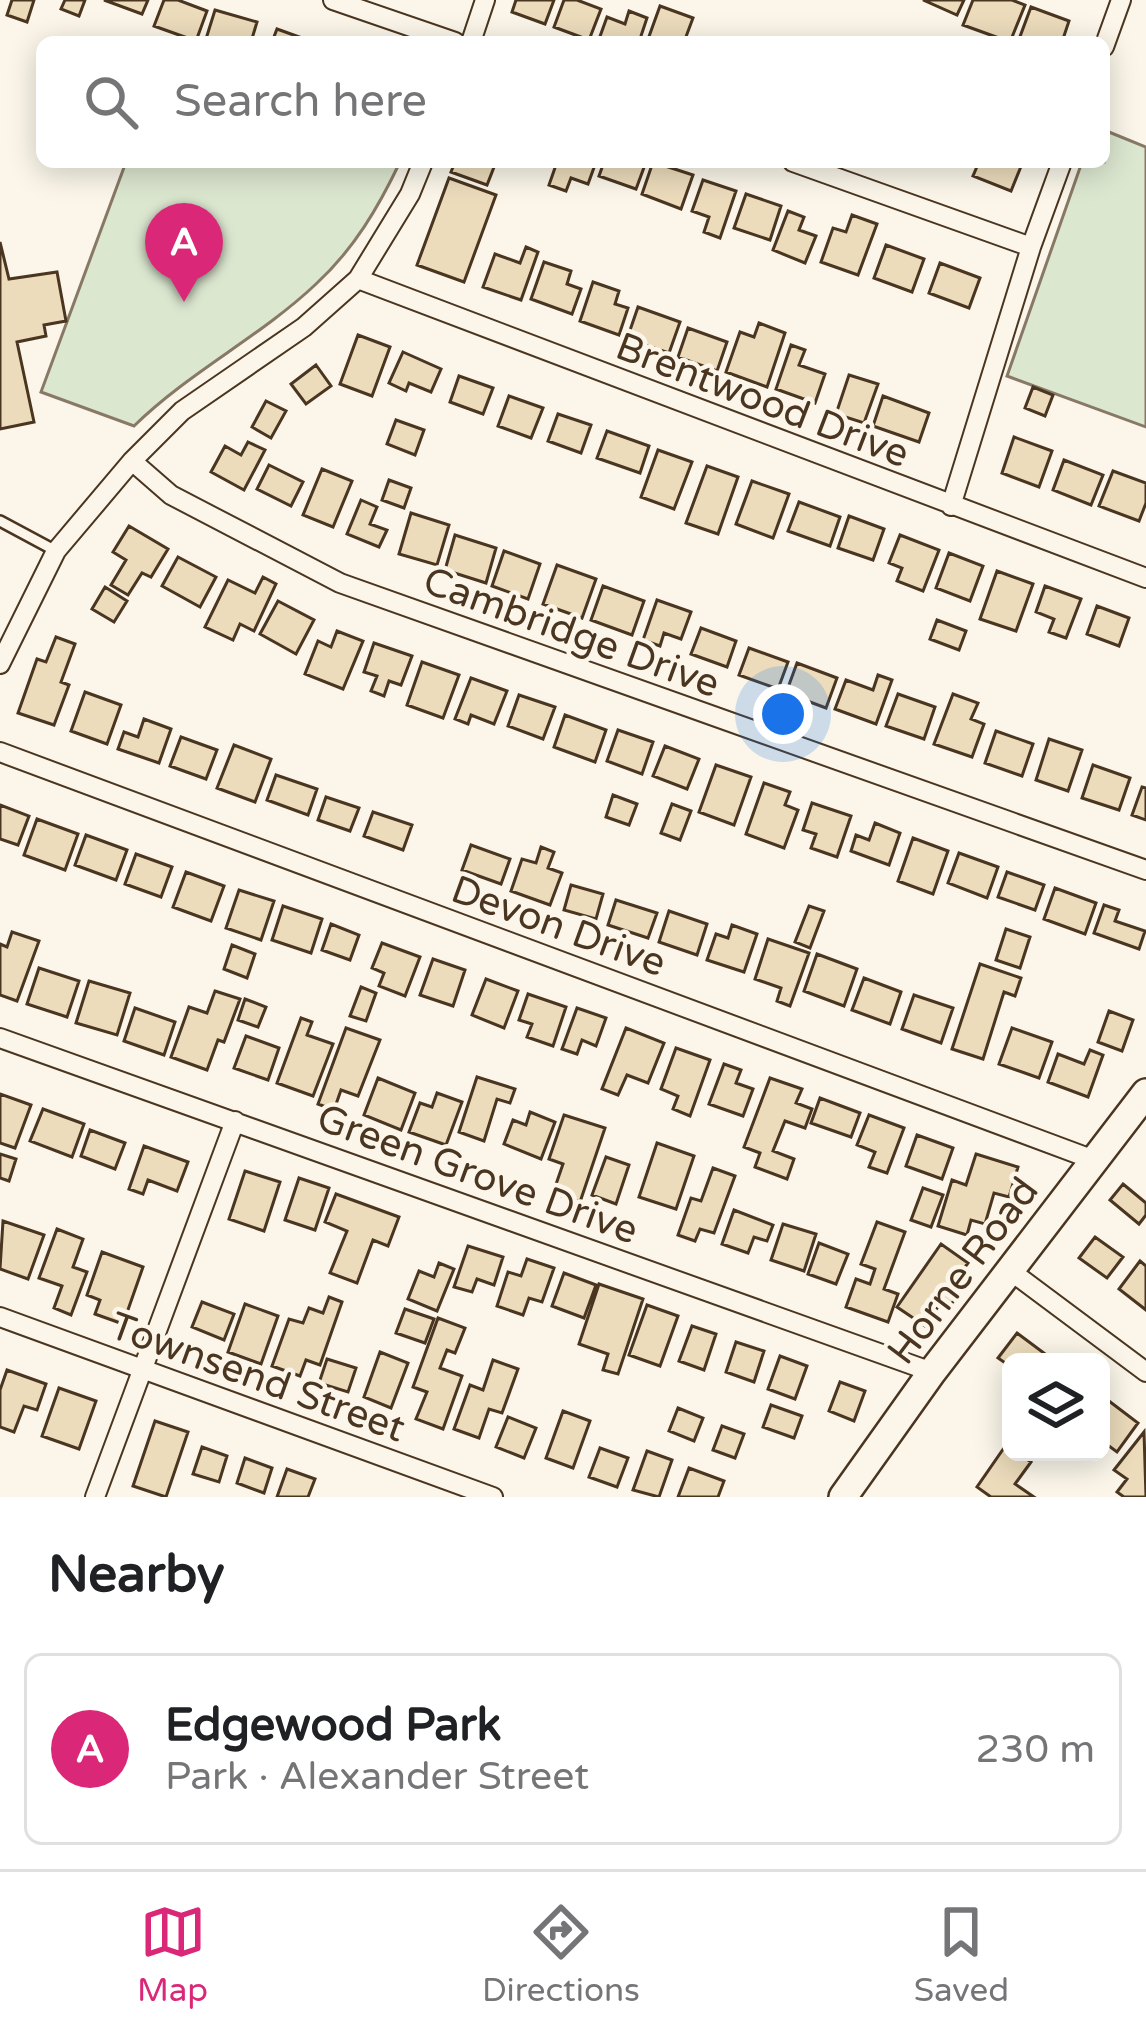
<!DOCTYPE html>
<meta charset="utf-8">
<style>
body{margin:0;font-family:"Varela Round",sans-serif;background:#f2f2f2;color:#202124}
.controls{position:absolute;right:36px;bottom:36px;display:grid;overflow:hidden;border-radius:18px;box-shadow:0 6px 30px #0003}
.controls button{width:108px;height:108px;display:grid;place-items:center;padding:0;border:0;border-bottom:3px solid #e0e0e0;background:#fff;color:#202124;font:60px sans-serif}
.you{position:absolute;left:783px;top:714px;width:42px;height:42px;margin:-30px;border:9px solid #fff;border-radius:50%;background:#1a73e8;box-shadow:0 0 0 18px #1a73e833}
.badge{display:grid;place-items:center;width:78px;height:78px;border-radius:50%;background:#db2777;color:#fff;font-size:39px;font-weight:700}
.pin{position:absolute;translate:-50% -99px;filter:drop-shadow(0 3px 6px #0008)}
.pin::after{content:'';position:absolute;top:63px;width:42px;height:36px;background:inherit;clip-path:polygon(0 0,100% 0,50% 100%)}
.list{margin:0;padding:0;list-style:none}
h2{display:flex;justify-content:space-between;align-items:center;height:156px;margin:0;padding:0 48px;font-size:51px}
h2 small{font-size:39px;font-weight:400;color:#757577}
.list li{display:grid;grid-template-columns:78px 1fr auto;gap:36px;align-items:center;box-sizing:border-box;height:192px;margin:0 24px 24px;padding:0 24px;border:3px solid #e0e0e0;border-radius:18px}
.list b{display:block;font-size:45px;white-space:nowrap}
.list p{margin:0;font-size:39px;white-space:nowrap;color:#757577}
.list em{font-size:39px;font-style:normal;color:#757577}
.icon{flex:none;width:66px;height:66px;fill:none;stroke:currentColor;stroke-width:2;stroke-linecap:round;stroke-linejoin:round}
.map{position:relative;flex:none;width:1146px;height:1497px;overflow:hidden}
.search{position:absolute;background:#fff;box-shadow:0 6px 30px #0003;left:36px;right:36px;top:36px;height:132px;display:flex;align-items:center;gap:30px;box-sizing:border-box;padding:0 42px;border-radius:18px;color:#757577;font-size:45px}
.sheet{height:372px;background:#fff}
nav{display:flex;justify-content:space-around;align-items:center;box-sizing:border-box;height:168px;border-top:3px solid #e0e0e0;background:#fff;font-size:33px;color:#757577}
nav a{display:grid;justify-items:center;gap:6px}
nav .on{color:#db2777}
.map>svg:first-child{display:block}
.green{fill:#dce7d0;stroke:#887966;stroke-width:3}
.building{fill:#ecdcbc;stroke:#4a3520;stroke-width:3}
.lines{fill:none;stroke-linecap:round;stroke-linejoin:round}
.lane-casing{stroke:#4a3520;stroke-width:14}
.street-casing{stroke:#4a3520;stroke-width:22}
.secondary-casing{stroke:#4a3520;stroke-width:32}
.lane{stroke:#fbf6e9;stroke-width:9}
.street{stroke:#fbf6e9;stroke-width:18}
.secondary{stroke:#fbf6e9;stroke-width:27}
.labels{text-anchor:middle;stroke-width:9;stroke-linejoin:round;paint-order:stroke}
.street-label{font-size:39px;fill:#4a3520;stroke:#fbf6e9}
</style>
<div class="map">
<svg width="1146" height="1497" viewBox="0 0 1146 1497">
<rect width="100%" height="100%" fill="#fbf6e9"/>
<path class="green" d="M1104,130L1146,147V427L1007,376L1082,162H1104Z
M126,162H400C378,208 354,249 316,284C260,337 189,372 134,426L41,392Z"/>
<path class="building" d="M12,0H34L27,22L7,15Z
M65,0H85L79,16L61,9Z
M104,0H148L142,14Z
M164,0H178L207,11L196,41L154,26Z
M516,0H554L545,24L512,12Z
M564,0H577L601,9L589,40L554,27Z
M923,0H964L957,15Z
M973,0H1012L1025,5L1010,42L963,25Z
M660,6L693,18L684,42H647Z
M1031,7L1069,21L1062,42H1018Z
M215,10L257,22L251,42H205Z
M629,11L647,18L639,42H598L607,17L625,24Z
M277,29L313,42H272Z
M455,162H496L487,185L451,172Z
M557,162H596L588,184L571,178L566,191L549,185Z
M604,162H646L636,189L599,176Z
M653,162L693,175L681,209L642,194Z
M979,162L1022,164L1011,191L973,176Z
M449,178L496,195L464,282L417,265Z
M703,180L736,191L720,238L704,232L709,217L692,211Z
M746,194L781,206L770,240L734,228Z
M788,211L804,217L799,230L816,236L805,263L773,250Z
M852,215L877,224L858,275L821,262L833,228L846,232Z
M0,242L9,279L57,272L66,321L44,325L46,336L17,342L34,422L0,429Z
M886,245L924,259L912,292L874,278Z
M526,247L538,252L521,300L483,287L495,254L520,263Z
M544,262L571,271L567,284L581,289L572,314L531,299Z
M940,263L980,278L969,308L929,293Z
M593,282L619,291L615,304L628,308L619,335L580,321Z
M638,307L680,322L669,353L627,339Z
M759,323L785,333L767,387L726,372L740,332L754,337Z
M688,328L727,342L717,371L678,357Z
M358,335L390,347L372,396L340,384Z
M791,345L805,350L799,365L825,374L815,403L776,389Z
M403,352L441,369L431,392L409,383L406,391L389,383Z
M316,365L331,386L306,404L291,384Z
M849,375L878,384L864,423L836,414Z
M459,376L493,388L483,414L450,402Z
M1033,387L1053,395L1045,416L1025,408Z
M509,396L543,408L531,438L498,426Z
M883,396L929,413L919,442L873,426Z
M266,401L286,411L271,438L252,427Z
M558,414L591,425L581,453L548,441Z
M396,420L424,430L415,455L387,444Z
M607,431L649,446L640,473L597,458Z
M1014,437L1052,451L1039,487L1002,473Z
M248,442L265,450L244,490L211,472L225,446L241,455Z
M658,450L692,462L674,509L641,497Z
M1064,460L1103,475L1091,505L1053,490Z
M269,465L303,482L291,506L257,489Z
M707,466L738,477L718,534L686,523Z
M322,469L352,481L333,527L303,515Z
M1113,471L1146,483V503L1139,521L1099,506Z
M389,480L411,488L404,508L382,500Z
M752,481L789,494L773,538L736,524Z
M361,500L377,507L370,524L387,530L379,547L347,534Z
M799,502L840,517L830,546L788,531Z
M411,513L449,525L437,565L399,554Z
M849,516L884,529L873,560L838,548Z
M129,526L168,549L151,577L142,573L128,595L111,585L126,560L113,552Z
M455,535L496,548L486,583L445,570Z
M900,535L939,550L923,591L897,581L902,568L889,563Z
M504,551L540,564L528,599L492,586Z
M949,553L983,566L970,601L936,588Z
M178,557L216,577L200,607L162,586Z
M557,565L596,579L582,618L543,604Z
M997,571L1033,584L1016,631L980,619Z
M263,577L276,584L254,631L240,624L233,640L205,627L228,580L255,593Z
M603,586L644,601L632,635L591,620Z
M1045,586L1081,599L1066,638L1049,632L1054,619L1036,612Z
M105,587L127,601L114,622L92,609Z
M657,600L691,612L681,639L664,633L660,646L643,640Z
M278,601L314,620L296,654L260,634Z
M1097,606L1129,618L1119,646L1087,634Z
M937,620L966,631L959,650L930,639Z
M701,628L736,641L727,667L691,654Z
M337,631L363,641L343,689L305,674L318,641L331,647Z
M56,637L75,644L61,682L69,685L54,725L18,713L37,659L46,662Z
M374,643L412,656L401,685L389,681L384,696L371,691L377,676L364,672Z
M749,648L788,662L778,689L739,675Z
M422,662L459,675L443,718L407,705Z
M797,663L837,678L826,708L786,693Z
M878,675L892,680L876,724L835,709L846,680L873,690Z
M471,678L507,691L494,724L471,715L468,724L455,719Z
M85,692L121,705L107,744L71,731Z
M898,694L935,707L924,739L886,726Z
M953,694L978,703L971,719L984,724L972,757L934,744Z
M519,695L555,707L543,739L508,726Z
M565,715L606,730L595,762L554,747Z
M144,719L171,729L159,763L118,749L124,732L138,737Z
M618,730L653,742L642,774L607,761Z
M996,731L1033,744L1022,776L985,763Z
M181,737L217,750L206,779L170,766Z
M1049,739L1082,750L1068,791L1036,780Z
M234,745L271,759L255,802L217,788Z
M665,746L699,759L687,789L653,776Z
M716,765L751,777L734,825L699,812Z
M1093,765L1130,778L1119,810L1082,798Z
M276,775L317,789L308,815L267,800Z
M764,783L790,792L785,805L798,810L784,848L746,834Z
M1142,787L1146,788V820L1132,815Z
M613,795L637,804L629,825L606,817Z
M326,797L359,808L350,831L318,820Z
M812,803L851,816L837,857L811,848L816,834L803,830Z
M672,804L691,811L680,840L661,833Z
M0,805L29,816L18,845L0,839Z
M373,812L412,825L403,850L364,836Z
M37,819L78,834L65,870L24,855Z
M875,823L900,833L889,865L851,851L856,835L869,840Z
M86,835L127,850L116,880L75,865Z
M913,838L948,851L933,894L898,881Z
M471,845L510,859L501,884L462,870Z
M541,847L554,852L548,868L562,873L550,905L511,891L522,859L536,863Z
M959,853L998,867L987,898L948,883Z
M136,854L172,867L161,897L125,884Z
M186,872L224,886L211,921L173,907Z
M1007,872L1044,885L1035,910L998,897Z
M571,885L603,894L596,919L564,910Z
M1055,888L1096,903L1085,934L1044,919Z
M239,890L274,901L261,940L226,928Z
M616,900L657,913L648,938L608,925Z
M1104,905L1119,910L1115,921L1145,931L1139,949L1094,933Z
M283,906L322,919L311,953L272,940Z
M809,906L824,911L810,948L795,942Z
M669,911L707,924L697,955L659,942Z
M331,924L359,935L350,960L322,950Z
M732,925L757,934L744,972L707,960L716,934L728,938Z
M1006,929L1030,937L1020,968L996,960Z
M12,932L39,941L17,1001L0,995V944L7,947Z
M768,939L809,953L790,1006L777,1001L781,988L755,979Z
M382,943L420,957L405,996L379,986L384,973L372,968Z
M232,945L255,954L247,978L224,969Z
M817,954L857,969L844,1006L804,991Z
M433,959L465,970L453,1006L420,995Z
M980,964L1021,978L1015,996L1004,992L983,1059L952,1049Z
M39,968L79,981L67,1017L27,1004Z
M864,978L901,992L890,1024L852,1010Z
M486,979L518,991L504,1028L472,1015Z
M89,981L130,993L117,1035L76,1023Z
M361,987L376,993L366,1021L350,1016Z
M215,991L240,999L224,1042L218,1040L207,1070L171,1057L189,1007L207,1013Z
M528,994L566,1007L553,1046L527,1037L532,1024L519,1020Z
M914,995L953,1008L941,1043L902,1029Z
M245,999L266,1007L258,1027L238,1020Z
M135,1008L175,1022L164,1055L124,1041Z
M577,1008L606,1018L596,1046L582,1040L577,1054L562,1049Z
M1109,1011L1133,1020L1122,1051L1098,1042Z
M301,1018L312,1022L307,1035L333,1044L313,1096L277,1083Z
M346,1028L380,1040L358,1096L341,1090L334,1110L318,1104Z
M626,1028L664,1043L648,1083L627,1075L618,1095L602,1089Z
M1012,1028L1052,1042L1039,1078L999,1064Z
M246,1036L279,1048L268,1080L234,1068Z
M676,1048L710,1060L690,1116L673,1109L678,1096L661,1089Z
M1090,1050L1103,1055L1088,1097L1048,1082L1058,1054L1084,1064Z
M724,1064L741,1070L736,1083L753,1089L743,1116L709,1104Z
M477,1077L515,1089L510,1103L497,1099L484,1141L459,1132Z
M378,1078L415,1093L401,1130L364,1115Z
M770,1078L802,1089L796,1103L812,1109L805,1128L785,1121L773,1151L794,1159L787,1179L755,1167L760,1153L744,1147Z
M437,1093L462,1102L446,1145L409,1132L420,1103L432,1107Z
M0,1094L31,1105L15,1148L0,1143Z
M820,1098L860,1113L851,1137L811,1123Z
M43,1109L84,1124L72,1157L30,1141Z
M530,1112L555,1122L541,1159L504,1144L513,1120L526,1125Z
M564,1115L605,1128L580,1202L553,1193L563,1164L549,1159Z
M869,1115L904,1128L887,1173L869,1167L875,1152L857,1145Z
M90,1130L125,1143L115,1169L81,1156Z
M917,1135L953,1148L942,1179L906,1166Z
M657,1143L694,1156L676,1209L639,1197Z
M144,1146L188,1162L177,1191L148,1180L143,1194L129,1189Z
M0,1154L16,1159L9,1181L0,1178Z
M976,1154L1018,1167L1009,1197L994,1193L985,1224L971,1220L967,1235L938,1226L952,1180L966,1185Z
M606,1157L629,1165L616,1204L592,1195Z
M713,1168L735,1176L714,1233L700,1229L695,1241L678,1235L691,1198L701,1201Z
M245,1171L280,1182L264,1231L229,1219Z
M299,1178L329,1188L315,1230L285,1220Z
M1123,1184L1146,1203V1215L1139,1224L1110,1200Z
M923,1188L943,1195L931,1227L911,1220Z
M336,1194L399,1217L388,1246L373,1240L357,1283L330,1273L347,1231L325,1222Z
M734,1210L773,1225L767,1241L754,1237L748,1253L722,1244Z
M3,1221L44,1235L28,1279L0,1269Z
M877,1222L905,1232L884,1289L898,1294L888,1322L846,1307L856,1279L870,1284L875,1269L861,1264Z
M783,1224L816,1234L804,1271L771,1260Z
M57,1229L83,1239L73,1267L87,1272L71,1315L54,1308L62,1286L39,1278Z
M1095,1237L1123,1257L1107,1278L1079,1258Z
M819,1243L848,1254L836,1284L808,1274Z
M941,1244L968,1263L960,1274L968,1280L950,1306L942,1301L925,1326L897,1307Z
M468,1246L503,1257L494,1285L477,1279L472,1292L454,1287Z
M102,1252L143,1267L123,1324L95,1314L100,1300L87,1295Z
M527,1259L554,1268L542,1302L529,1298L523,1315L497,1306L508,1272L521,1276Z
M1140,1261L1146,1266V1310L1119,1289Z
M439,1263L454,1269L437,1311L408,1299L419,1271L434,1277Z
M564,1273L596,1285L584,1318L552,1306Z
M599,1284L643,1299L618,1374L603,1370L608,1354L579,1344Z
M329,1297L342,1302L320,1365L306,1360L300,1376L272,1366L289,1319L303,1323L309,1308L323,1313Z
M202,1302L234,1314L224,1340L192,1327Z
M245,1304L278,1316L261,1364L228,1352Z
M647,1305L678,1316L660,1366L629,1355Z
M405,1309L434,1319L425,1343L396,1333Z
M438,1318L465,1328L455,1353L447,1350L440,1368L462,1376L443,1429L416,1419L427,1392L413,1387Z
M692,1326L716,1334L704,1370L679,1361Z
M1017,1333L1052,1359L1050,1362H1011V1367L998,1358Z
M736,1342L764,1351L754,1382L726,1372Z
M380,1352L408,1363L391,1408L364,1397Z
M780,1356L807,1366L795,1399L768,1389Z
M327,1359L356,1368L348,1392L319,1383Z
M493,1360L518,1369L502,1413L489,1409L479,1438L454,1429L470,1385L483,1390Z
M7,1370L46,1384L37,1410L24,1406L14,1432L0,1427V1390Z
M840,1382L865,1391L854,1421L829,1411Z
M59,1388L96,1401L79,1449L42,1436Z
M1105,1398L1138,1423L1117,1452L1101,1440V1403Z
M771,1405L802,1416L794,1438L763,1427Z
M678,1408L703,1418L694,1441L669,1431Z
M563,1411L590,1421L573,1468L546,1458Z
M508,1417L536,1428L524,1458L496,1447Z
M155,1421L188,1432L166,1497L133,1486Z
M722,1426L744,1434L735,1458L713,1450Z
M1144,1432L1146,1497H1124L1117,1492L1127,1479L1114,1470Z
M1006,1445L1031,1462L1015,1484L1034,1497H991L977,1487Z
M202,1447L227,1456L219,1482L193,1474Z
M600,1448L628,1458L617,1487L589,1477Z
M647,1451L672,1460L659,1497L633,1490Z
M245,1458L272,1468L264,1493L237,1483Z
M689,1468L724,1481L718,1497H678Z
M287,1469L315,1479L308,1497H277Z"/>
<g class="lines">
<g class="lane-casing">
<path id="lane" d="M0,521L56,551"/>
</g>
<g class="street-casing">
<path id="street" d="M333,0L455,42
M471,42L485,0
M1104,47L1121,0
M793,162L1031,247
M358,279L1146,578
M132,461L171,495L340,583L1146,870
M951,506L1031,247L1062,162
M0,664L56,551L132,461L182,411L304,327L358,279L410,194L423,162
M0,752L1094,1160
M0,1038L932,1372
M1012,1272L1146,1372
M0,1317L493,1497
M95,1497L235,1121"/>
</g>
<g class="secondary-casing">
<path id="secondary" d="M843,1497L932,1372L1146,1093"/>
</g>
<use href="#lane" class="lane"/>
<use href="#street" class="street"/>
<use href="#secondary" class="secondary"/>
</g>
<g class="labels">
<g class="street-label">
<text transform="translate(763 399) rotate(21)" y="14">Brentwood Drive</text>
<text transform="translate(572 631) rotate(20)" y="14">Cambridge Drive</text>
<text transform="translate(559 925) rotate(20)" y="14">Devon Drive</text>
<text transform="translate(478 1173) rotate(20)" y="14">Green Grove Drive</text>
<text transform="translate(962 1270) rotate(-53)" y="14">Horne Road</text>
<text transform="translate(258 1376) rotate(20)" y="14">Townsend Street</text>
</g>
</g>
</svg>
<div class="controls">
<button><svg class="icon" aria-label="layers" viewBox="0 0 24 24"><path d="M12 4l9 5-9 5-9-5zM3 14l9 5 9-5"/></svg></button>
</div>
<div class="you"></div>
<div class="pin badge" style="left:184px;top:302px">A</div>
<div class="search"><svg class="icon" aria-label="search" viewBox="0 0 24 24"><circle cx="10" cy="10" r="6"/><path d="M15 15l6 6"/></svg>Search here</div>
</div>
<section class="sheet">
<h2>Nearby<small></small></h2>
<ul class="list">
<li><span class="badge">A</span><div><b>Edgewood Park</b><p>Park · Alexander Street</p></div><em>230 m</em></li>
</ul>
</section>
<nav>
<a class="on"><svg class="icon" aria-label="map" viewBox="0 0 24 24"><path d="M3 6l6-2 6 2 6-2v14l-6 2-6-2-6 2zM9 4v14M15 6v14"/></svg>Map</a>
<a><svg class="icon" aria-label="directions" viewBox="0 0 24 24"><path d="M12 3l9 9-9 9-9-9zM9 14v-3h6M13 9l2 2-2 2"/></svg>Directions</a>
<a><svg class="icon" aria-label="saved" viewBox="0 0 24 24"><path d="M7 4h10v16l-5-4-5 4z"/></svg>Saved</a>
</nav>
